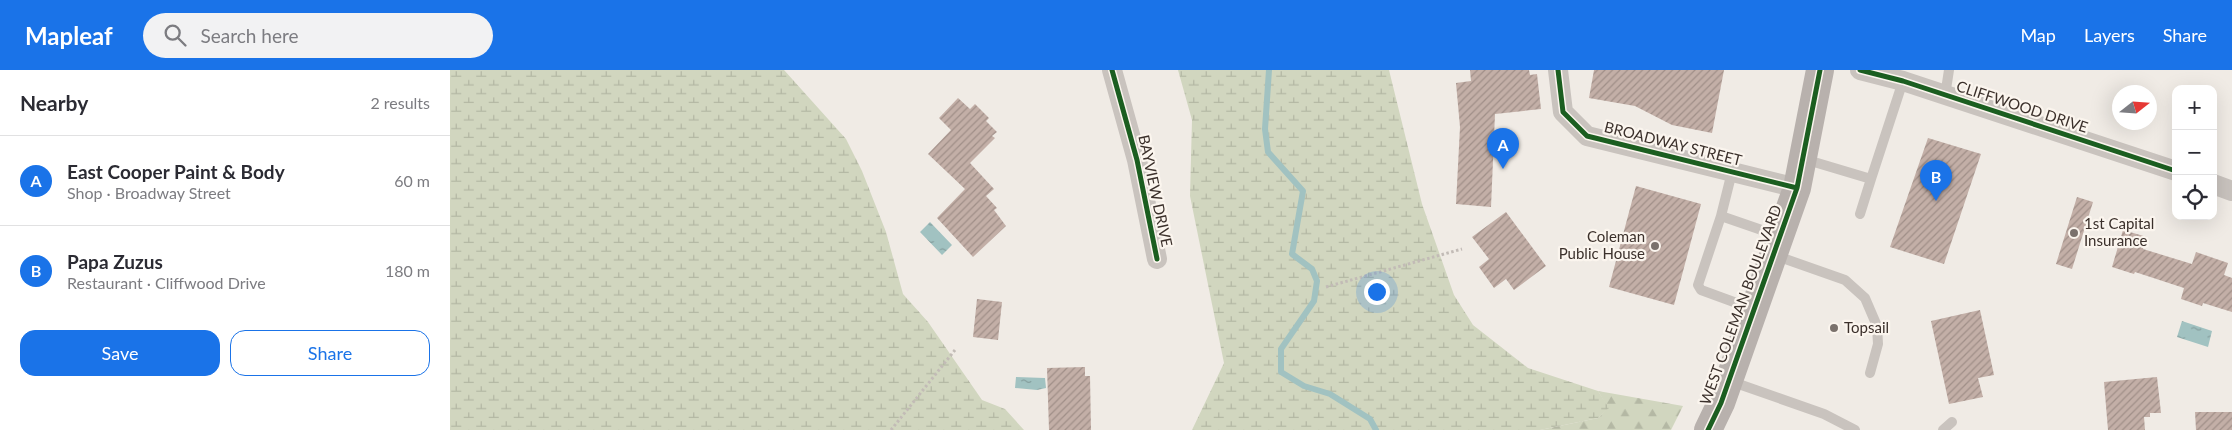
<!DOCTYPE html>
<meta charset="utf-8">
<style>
body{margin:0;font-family:Lato,sans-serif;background:#f2f2f3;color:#2b2b33}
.controls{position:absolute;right:15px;top:15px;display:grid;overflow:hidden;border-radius:10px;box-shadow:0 5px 20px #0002}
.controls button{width:45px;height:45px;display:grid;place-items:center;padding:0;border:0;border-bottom:1px solid #e1e1e2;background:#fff;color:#2b2b33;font:25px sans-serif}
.compass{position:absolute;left:1662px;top:15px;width:45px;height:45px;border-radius:50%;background:#fff;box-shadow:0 5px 20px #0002;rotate:73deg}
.you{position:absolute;left:926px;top:221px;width:18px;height:18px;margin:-12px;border:4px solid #fff;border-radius:50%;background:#1a73e8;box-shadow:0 0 0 8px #1a73e833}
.badge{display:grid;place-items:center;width:32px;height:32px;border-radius:50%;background:#1a73e8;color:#fff;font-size:16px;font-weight:700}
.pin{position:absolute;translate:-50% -41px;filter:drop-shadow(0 1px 2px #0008)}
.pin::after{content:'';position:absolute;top:26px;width:18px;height:15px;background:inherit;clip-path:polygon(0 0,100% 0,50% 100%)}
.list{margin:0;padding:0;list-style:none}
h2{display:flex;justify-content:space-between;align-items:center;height:65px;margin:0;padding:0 20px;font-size:21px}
h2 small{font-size:16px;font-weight:400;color:#7c7c81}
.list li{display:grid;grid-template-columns:32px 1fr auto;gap:15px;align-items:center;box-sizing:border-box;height:90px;padding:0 20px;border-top:1px solid #e1e1e2}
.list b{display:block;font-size:19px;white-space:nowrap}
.list p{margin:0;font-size:16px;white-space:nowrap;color:#7c7c81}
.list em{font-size:16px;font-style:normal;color:#7c7c81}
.actions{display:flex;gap:10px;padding:15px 20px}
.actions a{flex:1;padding:11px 0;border:1px solid #1a73e8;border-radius:15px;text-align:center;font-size:18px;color:#1a73e8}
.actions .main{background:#1a73e8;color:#fff}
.icon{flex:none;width:28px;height:28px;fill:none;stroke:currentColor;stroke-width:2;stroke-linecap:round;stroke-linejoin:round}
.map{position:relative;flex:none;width:1782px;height:360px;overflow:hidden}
header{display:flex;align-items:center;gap:30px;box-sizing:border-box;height:70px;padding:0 25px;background:#1a73e8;color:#fff}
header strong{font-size:24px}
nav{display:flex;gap:28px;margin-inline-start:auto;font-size:18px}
.search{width:350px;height:45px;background:#f2f2f3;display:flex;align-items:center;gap:12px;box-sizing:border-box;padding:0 18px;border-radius:28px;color:#7c7c81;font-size:19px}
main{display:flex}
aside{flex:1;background:#fff}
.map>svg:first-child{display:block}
.forest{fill:url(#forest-firs)}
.wetland{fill:url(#wetland-marsh)}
.water{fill:url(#water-ripples)}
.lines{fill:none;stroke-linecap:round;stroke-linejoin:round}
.stream{stroke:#a1c2c1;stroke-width:6}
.building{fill:url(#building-hatch)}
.path{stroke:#c2bbb6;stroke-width:3;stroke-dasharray:2.5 2.5;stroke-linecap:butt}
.service{stroke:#c9c3be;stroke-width:10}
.minor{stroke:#c9c3be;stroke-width:20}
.primary{stroke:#b8b1ad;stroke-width:28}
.cycleway-casing{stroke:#fbf5ee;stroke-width:8}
.cycleway{stroke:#1b5e20;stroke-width:5}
.poi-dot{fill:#7a716c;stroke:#fbf5ee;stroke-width:2}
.labels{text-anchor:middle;stroke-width:4.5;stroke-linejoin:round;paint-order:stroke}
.street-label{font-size:15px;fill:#3b302b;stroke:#fbf5ee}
.poi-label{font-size:15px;fill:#3b302b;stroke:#fbf5ee;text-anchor:start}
</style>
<header>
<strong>Mapleaf</strong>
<div class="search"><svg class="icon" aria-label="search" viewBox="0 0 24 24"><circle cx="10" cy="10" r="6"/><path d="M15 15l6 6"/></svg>Search here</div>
<nav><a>Map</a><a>Layers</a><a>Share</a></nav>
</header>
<main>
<aside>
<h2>Nearby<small>2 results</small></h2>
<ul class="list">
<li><span class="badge">A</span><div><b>East Cooper Paint &amp; Body</b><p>Shop · Broadway Street</p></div><em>60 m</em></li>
<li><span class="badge">B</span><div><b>Papa Zuzus</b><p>Restaurant · Cliffwood Drive</p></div><em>180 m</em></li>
</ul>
<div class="actions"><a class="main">Save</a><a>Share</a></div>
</aside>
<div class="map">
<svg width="1782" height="360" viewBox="0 0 1782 360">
<defs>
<pattern id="forest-firs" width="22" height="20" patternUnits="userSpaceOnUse" patternTransform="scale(1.25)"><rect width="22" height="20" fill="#d1d6bf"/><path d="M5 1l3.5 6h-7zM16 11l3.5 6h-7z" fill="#b4b8a4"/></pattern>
<pattern id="wetland-marsh" width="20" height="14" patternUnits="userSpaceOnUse" patternTransform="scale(1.25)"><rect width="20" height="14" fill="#d1d6bf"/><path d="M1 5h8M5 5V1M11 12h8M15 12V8" fill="none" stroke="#b4b8a4"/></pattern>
<pattern id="water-ripples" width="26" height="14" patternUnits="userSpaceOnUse" patternTransform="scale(1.25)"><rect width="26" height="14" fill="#a1c2c1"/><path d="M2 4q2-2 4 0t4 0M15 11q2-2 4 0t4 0" fill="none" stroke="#849e9d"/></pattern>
<pattern id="building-hatch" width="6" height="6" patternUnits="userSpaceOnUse" patternTransform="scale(1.25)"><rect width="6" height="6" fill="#c3afa7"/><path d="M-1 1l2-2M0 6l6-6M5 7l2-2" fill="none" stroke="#a08f88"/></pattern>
</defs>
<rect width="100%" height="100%" fill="#f0ebe5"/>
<path class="forest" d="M1148,321L1233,336L1221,360H1090L1148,348L1158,338Z"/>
<path class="wetland" d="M0,0H334L396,69L412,101L436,162L453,224L478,252L532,330L555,339L574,360H0Z
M728,0H939L972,134L1004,225L1023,255L1078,298L1148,321L1159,338L1148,348L1090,360H742L774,293L740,126L742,50Z"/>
<path class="water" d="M480,152L502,175L492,185L470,162Z
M1732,251L1762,261L1758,277L1727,267Z
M566,307L595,308L596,318L587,320L565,318Z"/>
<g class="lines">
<path class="stream" d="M819,0L815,59L818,82L853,121L842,184L862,199L867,211L864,231L831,279V302L854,316L880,324L920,349L926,360"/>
</g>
<path class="building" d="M1020,0H1079L1080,5L1087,4L1091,39L1045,44L1041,137L1006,134L1010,57L1006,13L1021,11Z
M1144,0H1274L1262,63L1222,55L1185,36L1139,28Z
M508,28L520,39L525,34L539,48L536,51L547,62L542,66L545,68L520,93L544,119L536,126L547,138L544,140L556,156L523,187L487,148L515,119L478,84L501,60L489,48Z
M1478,68L1531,84L1494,194L1440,177Z
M1186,116L1251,134L1224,235L1159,217Z
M1627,127L1643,132L1622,199L1606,194Z
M1056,142L1096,196L1064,220L1056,209L1044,218L1029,197L1039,189L1022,167Z
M1673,160L1697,167L1693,179L1742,194L1746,182L1778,193L1774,205L1782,208V242L1753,233L1752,236L1731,229L1734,218L1685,202L1684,204L1662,197Z
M527,229L552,232L548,270L523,267Z
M1530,240L1544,305L1528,308L1533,327L1499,334L1481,251Z
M635,297V306H640L641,360H599L597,298Z
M1707,307L1711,343H1700V347H1694L1695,360H1658L1654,312Z
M1745,342H1782V360H1746Z"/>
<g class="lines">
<path class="path" d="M876,217L1012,179
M441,360L505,280"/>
<path class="service" d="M1495,26L1499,0
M1354,89L1421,109L1453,11
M1282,102L1271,146L1329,166
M1410,144L1421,109
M1271,146L1248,215L1251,220L1303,239
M1324,185L1395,210L1415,228L1427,256L1428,274L1420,303
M1280,311L1374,344L1405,360
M1493,360L1502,352"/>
<path class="minor" d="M662,0L687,90L707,189
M1108,0L1113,42L1137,66L1347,118
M1410,0L1453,11L1726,101
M1763,114L1782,121"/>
<path class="primary" d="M1258,360L1271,333L1347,118L1370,0"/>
<g class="cycleway-casing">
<path id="cycleway" d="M662,0L687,90L707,189
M1108,0L1113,42L1137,66L1347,118
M1410,0L1453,11L1726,101
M1258,360L1271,333L1347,118L1370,0"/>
</g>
<use href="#cycleway" class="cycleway"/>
</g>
<g class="poi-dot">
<circle cx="1624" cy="163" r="5"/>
<circle cx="1205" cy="176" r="5"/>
<circle cx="1384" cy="258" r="5"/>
</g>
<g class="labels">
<g class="street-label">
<text transform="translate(1572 37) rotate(18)" y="5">CLIFFWOOD DRIVE</text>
<text transform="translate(1223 74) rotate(14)" y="5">BROADWAY STREET</text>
<text transform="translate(705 121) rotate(78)" y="5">BAYVIEW DRIVE</text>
<text transform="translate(1291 235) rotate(-70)" y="5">WEST COLEMAN BOULEVARD</text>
</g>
<g class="poi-label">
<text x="1634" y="159">1st Capital<tspan x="1634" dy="17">Insurance</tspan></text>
<text x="1195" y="172" text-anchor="end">Coleman<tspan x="1195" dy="17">Public House</tspan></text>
<text x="1394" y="263">Topsail</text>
</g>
</g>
</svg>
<div class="controls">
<button>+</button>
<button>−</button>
<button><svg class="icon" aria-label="locate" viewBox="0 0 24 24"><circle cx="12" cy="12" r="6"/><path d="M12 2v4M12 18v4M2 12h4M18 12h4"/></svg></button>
</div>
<svg class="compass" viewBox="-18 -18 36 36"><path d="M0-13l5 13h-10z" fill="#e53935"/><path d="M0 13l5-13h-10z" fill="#7c7c81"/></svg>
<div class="you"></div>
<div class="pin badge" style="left:1053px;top:99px">A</div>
<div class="pin badge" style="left:1486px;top:131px">B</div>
</div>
</main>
